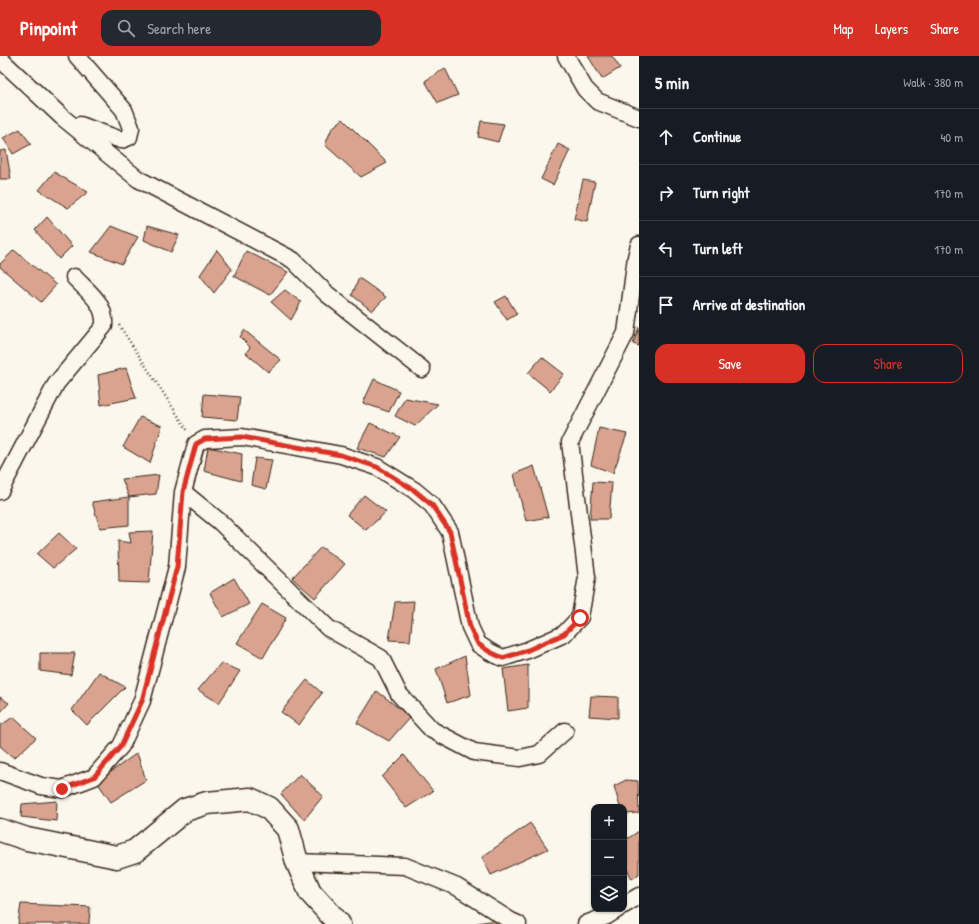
<!DOCTYPE html>
<meta charset="utf-8">
<style>
body{margin:0;font-family:"Patrick Hand",sans-serif;background:#242831;color:#f1f3f6}
.controls{position:absolute;right:12px;bottom:12px;display:grid;overflow:hidden;border-radius:8px;box-shadow:0 1px 3px #0004}
.controls button{width:36px;height:36px;display:grid;place-items:center;padding:0;border:0;border-bottom:1px solid #363941;background:#171b24;color:#f1f3f6;font:20px sans-serif}
.stop{position:absolute;width:12px;height:12px;margin:-9px;border:3px solid #d93025;border-radius:50%;background:#fff}
.stop.end{background:#d93025;border-color:#fff;box-shadow:0 1px 4px #0008}
.list{margin:0;padding:0;list-style:none}
h2{display:flex;justify-content:space-between;align-items:center;height:52px;margin:0;padding:0 16px;font-size:17px}
h2 small{font-size:13px;font-weight:400;color:#9ea1a6}
.list li{display:grid;grid-template-columns:26px 1fr auto;gap:12px;align-items:center;box-sizing:border-box;height:56px;padding:0 16px;border-top:1px solid #363941}
.list b{display:block;font-size:15px;white-space:nowrap}
.list em{font-size:13px;font-style:normal;color:#9ea1a6}
.actions{display:flex;gap:8px;padding:12px 16px}
.actions a{flex:1;padding:9px 0;border:1px solid #d93025;border-radius:12px;text-align:center;font-size:14px;color:#d93025}
.actions .main{background:#d93025;color:#fff}
.icon{flex:none;width:22px;height:22px;fill:none;stroke:currentColor;stroke-width:2;stroke-linecap:round;stroke-linejoin:round}
.map{position:relative;flex:none;width:639px;height:868px;overflow:hidden}
header{display:flex;align-items:center;gap:24px;box-sizing:border-box;height:56px;padding:0 20px;background:#d93025;color:#fff}
header strong{font-size:19px}
nav{display:flex;gap:22px;margin-inline-start:auto;font-size:14px}
.search{width:280px;height:36px;background:#242831;display:flex;align-items:center;gap:10px;box-sizing:border-box;padding:0 14px;border-radius:12px;color:#9ea1a6;font-size:15px}
main{display:flex}
aside{flex:1;background:#171b24}
.map>svg:first-child{display:block}
.building{fill:#d9a38f;stroke:#3b2a1e}
.lines{fill:none;stroke-linecap:round;stroke-linejoin:round}
.street-casing{stroke:#3b2a1e;stroke-width:19}
.secondary-casing{stroke:#3b2a1e;stroke-width:25}
.path{stroke:#3b2a1e;stroke-width:2.5;stroke-dasharray:1 3;stroke-linecap:butt}
.street{stroke:#fbf7ec;stroke-width:16}
.secondary{stroke:#fbf7ec;stroke-width:22}
.route{stroke:#d93025;stroke-width:5}
</style>
<header>
<strong>Pinpoint</strong>
<div class="search"><svg class="icon" aria-label="search" viewBox="0 0 24 24"><circle cx="10" cy="10" r="6"/><path d="M15 15l6 6"/></svg>Search here</div>
<nav><a>Map</a><a>Layers</a><a>Share</a></nav>
</header>
<main>
<div class="map">
<svg width="639" height="868" viewBox="0 0 639 868">
<rect width="100%" height="100%" fill="#fbf7ec"/>
<filter id="ink" filterUnits="userSpaceOnUse"><feTurbulence type="fractalNoise" baseFrequency=".025" numOctaves="2"/><feDisplacementMap in="SourceGraphic" scale="8" xChannelSelector="R" yChannelSelector="G"/><feConvolveMatrix kernelMatrix="1 2 1 2 8 2 1 2 1" color-interpolation-filters="sRGB"/></filter>
<g filter="url(#ink)">
<path class="building" d="M588,0H612L620,12L602,23Z
M445,12L458,39L438,47L425,25Z
M343,63L387,107L361,121L325,89L332,72Z
M481,65L504,68L498,86L478,81Z
M20,73L31,88L13,98L3,82Z
M558,88L570,94L553,129L541,123Z
M6,94L11,123H0V95Z
M54,116L88,136L68,152L39,134Z
M583,124L595,126L587,166L574,163Z
M47,161L72,190L59,203L35,174Z
M111,170L138,181L122,208L91,196Z
M147,170L179,179L171,196L144,184Z
M14,194L56,229L41,246L0,211V208Z
M217,194L232,213L214,237L200,219Z
M246,195L288,216L270,239L234,220Z
M359,222L386,241L372,255L352,239Z
M285,234L301,246L291,264L271,246Z
M506,240L517,258L507,264L495,246Z
M639,271V290L633,288Z
M244,274L281,304L268,316L246,297L250,291L240,281Z
M542,301L564,318L550,335L528,317Z
M126,312L136,342L101,349L98,319Z
M374,323L399,335L389,356L363,347Z
M204,338L240,341L237,364L202,361Z
M405,342L438,348L415,370L395,360Z
M140,361L162,370L150,407L123,391Z
M370,367L400,381L386,401L357,392Z
M599,372L627,378L613,417L591,409Z
M208,391L242,398L241,425L204,415Z
M255,402L272,404L266,433L251,429Z
M534,410L548,461L526,465L514,418Z
M159,419L156,438L129,441L122,423Z
M593,426L612,427L609,463H590Z
M364,439L386,456L366,474L347,459Z
M129,441V469L100,472L92,446Z
M153,475L149,527L119,526L118,485L131,487L129,476Z
M59,477L76,493L53,512L37,498Z
M321,491L345,508L315,542L292,522Z
M234,522L249,548L223,561L210,537Z
M414,545L410,585L389,584L395,546Z
M262,548L286,562L263,602L237,587Z
M40,597H75L71,619L40,615Z
M465,600L471,639L447,647L436,613Z
M221,607L240,615L219,647L198,634Z
M528,609V652L508,655L503,613Z
M99,616L125,631L87,669L72,654Z
M307,624L322,637L299,669L281,656Z
M377,635L410,661L389,685L357,667Z
M591,640L618,641V662L589,660Z
M0,641L9,647L0,657Z
M13,661L36,682L14,702L0,690V670Z
M137,697L146,724L111,746L97,726Z
M404,699L433,735L406,752L382,721Z
M300,718L323,740L304,764L281,738Z
M626,724L638,725L639,757L624,758V751H620L614,730Z
M57,745L56,765L21,761L22,748Z
M530,767L548,793L491,819L482,801Z
M639,775V818L632,823L624,807V785Z
M21,848L90,851L89,868H18Z
M496,864V868L477,867Z"/>
<g class="lines">
<g class="street-casing">
<path id="street" d="M77,0L124,54L131,72L129,81L121,84L80,69
M566,0L585,33L597,45L639,62
M0,3L62,61L138,123L293,204L327,238L422,313
M0,435L56,328L104,270C106,247 88,236 74,221
M183,436L220,466L328,572L381,602L399,638L432,674L474,696L520,702L539,698L565,675
M0,715L41,730L62,733L94,721L121,690L142,645L177,511L183,436L196,388L205,383L242,381L341,399L377,411L414,434L432,449L450,476L470,571L478,588L490,596L503,602L528,594L564,578L580,561L587,521L570,386L626,277L636,201L639,189
M297,806L405,810L457,831L511,865L518,868
M624,849L639,840
M586,868L607,860L618,853"/>
</g>
<g class="secondary-casing">
<path id="secondary" d="M0,774L27,783L117,801L135,795L185,754L207,747L250,743L269,752L288,773L297,806L310,836L339,868"/>
</g>
<path class="path" d="M119,269L188,375"/>
<use href="#street" class="street"/>
<use href="#secondary" class="secondary"/>
</g>
</g>
<g class="lines" filter="url(#ink)">
<path class="route" d="M62,733L94,721L121,690L142,645L177,511L183,436L196,388L205,383L242,381L341,399L377,411L414,434L432,449L450,476L470,571L478,588L490,596L503,602L528,594L564,578L580,562"/>
</g>
</svg>
<div class="controls">
<button>+</button>
<button>−</button>
<button><svg class="icon" aria-label="layers" viewBox="0 0 24 24"><path d="M12 4l9 5-9 5-9-5zM3 14l9 5 9-5"/></svg></button>
</div>
<div class="stop" style="left:580px;top:562px"></div>
<div class="stop end" style="left:62px;top:733px"></div>
</div>
<aside>
<h2>5 min<small>Walk · 380 m</small></h2>
<ul class="list">
<li><svg class="icon" aria-label="ahead" viewBox="0 0 24 24"><path d="M12 20V5M6 11l6-6 6 6"/></svg><div><b>Continue</b></div><em>40 m</em></li>
<li><svg class="icon" aria-label="right" viewBox="0 0 24 24"><path d="M7 20v-9h11M14 6l5 5-5 5"/></svg><div><b>Turn right</b></div><em>170 m</em></li>
<li><svg class="icon" aria-label="left" viewBox="0 0 24 24"><path d="M17 20v-9H6M10 6l-5 5 5 5"/></svg><div><b>Turn left</b></div><em>170 m</em></li>
<li><svg class="icon" aria-label="arrive" viewBox="0 0 24 24"><path d="M6 21V4h12l-3 4 3 4H6"/></svg><div><b>Arrive at destination</b></div></li>
</ul>
<div class="actions"><a class="main">Save</a><a>Share</a></div>
</aside>
</main>
